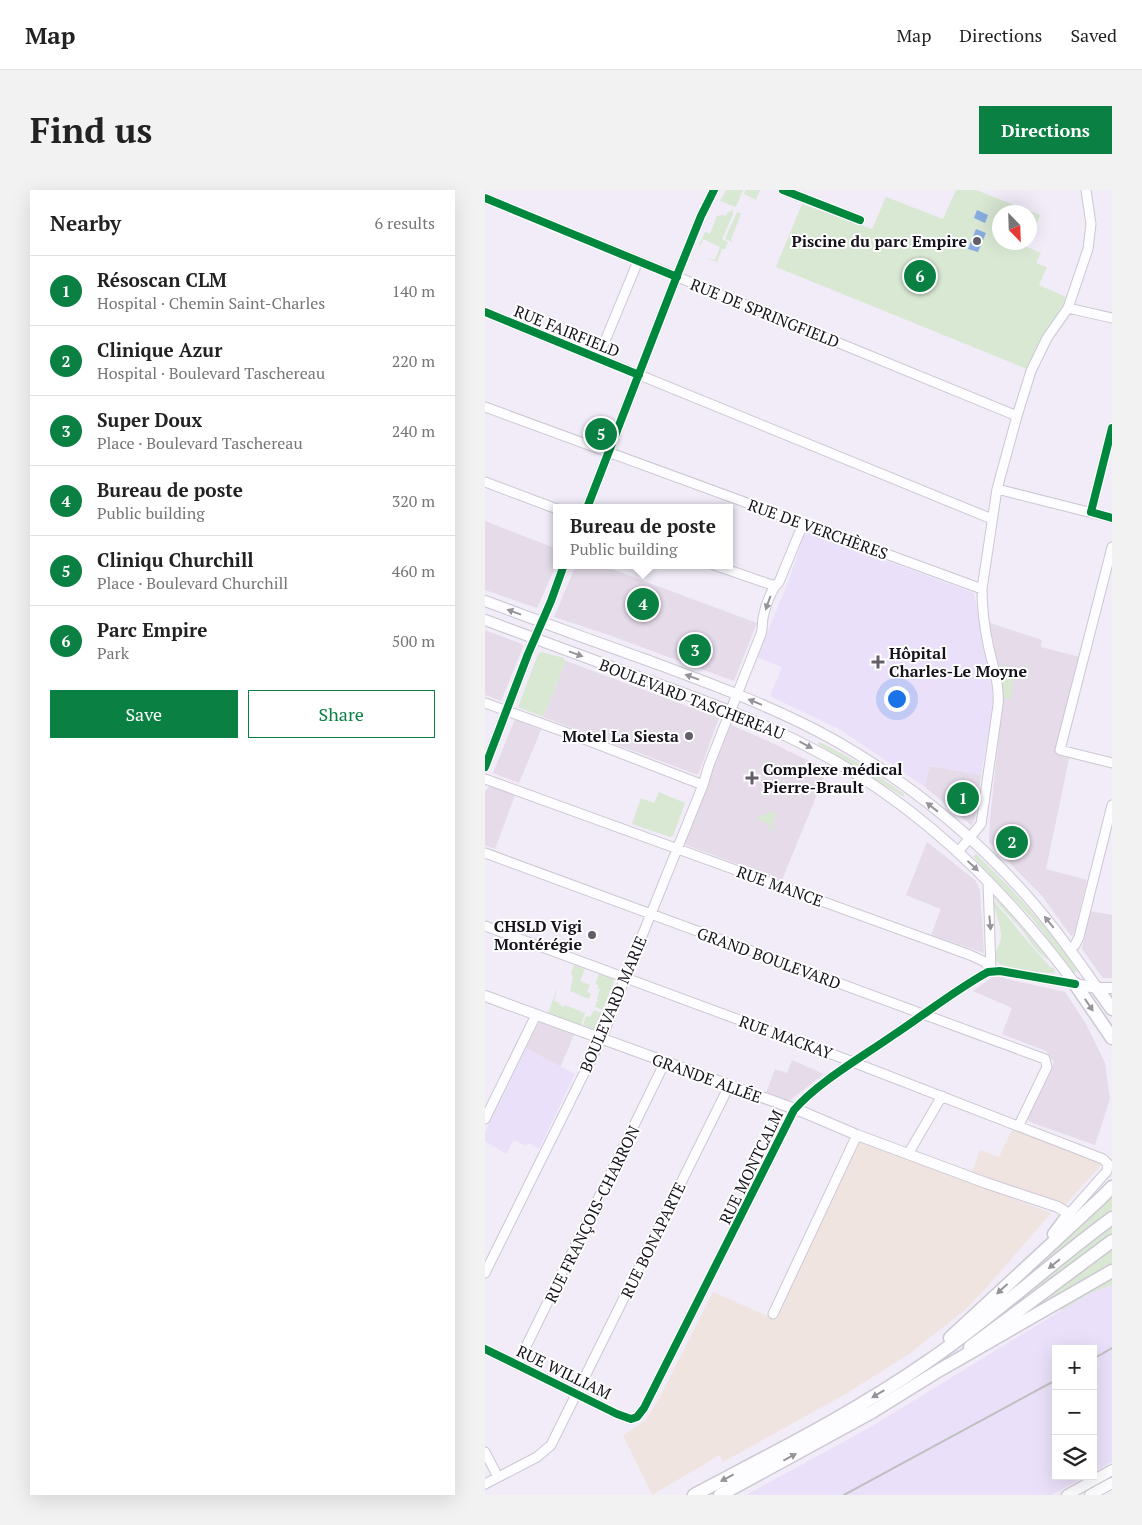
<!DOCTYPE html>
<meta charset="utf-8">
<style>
body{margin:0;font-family:"PT Serif",serif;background:#f2f2f2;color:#222}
.controls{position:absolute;right:15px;bottom:15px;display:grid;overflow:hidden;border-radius:0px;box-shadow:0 5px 20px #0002}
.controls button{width:45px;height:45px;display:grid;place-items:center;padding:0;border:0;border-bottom:1px solid #e0e0e0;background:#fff;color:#222;font:25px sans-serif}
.compass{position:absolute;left:507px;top:15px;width:45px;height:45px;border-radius:50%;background:#fff;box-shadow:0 5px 20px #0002;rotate:157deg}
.you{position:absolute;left:411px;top:508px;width:18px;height:18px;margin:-12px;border:4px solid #fff;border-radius:50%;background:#1a73e8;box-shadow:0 0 0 8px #1a73e833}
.badge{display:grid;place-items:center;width:32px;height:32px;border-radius:50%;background:#0b8043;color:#fff;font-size:16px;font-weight:700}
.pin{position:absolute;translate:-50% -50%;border:2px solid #fff;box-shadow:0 1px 5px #0006}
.popup{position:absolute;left:68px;top:314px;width:180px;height:65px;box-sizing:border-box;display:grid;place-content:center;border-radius:0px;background:#fff;filter:drop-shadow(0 1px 4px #0005);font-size:16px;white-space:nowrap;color:#767676}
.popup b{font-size:19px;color:#222}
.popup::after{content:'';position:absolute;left:50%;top:100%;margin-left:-10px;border:10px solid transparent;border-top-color:#fff}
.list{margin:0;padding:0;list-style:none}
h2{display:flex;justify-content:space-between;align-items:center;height:65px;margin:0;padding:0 20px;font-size:21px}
h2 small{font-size:16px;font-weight:400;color:#767676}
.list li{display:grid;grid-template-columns:32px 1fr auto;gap:15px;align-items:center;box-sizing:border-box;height:70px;padding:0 20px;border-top:1px solid #e0e0e0}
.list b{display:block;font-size:19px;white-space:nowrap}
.list p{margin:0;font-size:16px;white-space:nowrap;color:#767676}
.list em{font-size:16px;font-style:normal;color:#767676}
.actions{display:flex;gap:10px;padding:15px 20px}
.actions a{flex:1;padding:11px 0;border:1px solid #0b8043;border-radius:0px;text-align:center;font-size:18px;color:#0b8043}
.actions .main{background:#0b8043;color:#fff}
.icon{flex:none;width:28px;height:28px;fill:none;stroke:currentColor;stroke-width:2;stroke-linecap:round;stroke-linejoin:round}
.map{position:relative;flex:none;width:627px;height:1305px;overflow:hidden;border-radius:0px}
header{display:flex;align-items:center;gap:30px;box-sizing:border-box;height:70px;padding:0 25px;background:#fff;border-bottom:1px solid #e0e0e0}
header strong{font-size:24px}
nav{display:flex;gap:28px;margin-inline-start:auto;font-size:18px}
.intro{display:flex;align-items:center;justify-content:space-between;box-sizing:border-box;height:120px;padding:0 30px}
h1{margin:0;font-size:35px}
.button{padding:12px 22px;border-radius:0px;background:#0b8043;color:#fff;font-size:18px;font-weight:700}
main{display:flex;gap:30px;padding:0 30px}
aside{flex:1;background:#fff;border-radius:0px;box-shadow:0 5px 20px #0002}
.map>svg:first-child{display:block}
.commercial{fill:#e5dbe9}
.industrial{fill:#f0e4e0}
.built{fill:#eae0f9}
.green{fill:#d8e8d3}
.water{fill:#89ade0}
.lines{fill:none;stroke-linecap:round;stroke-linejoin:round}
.minor-casing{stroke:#ccc8d3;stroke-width:11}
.major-casing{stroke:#ccc8d3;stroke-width:12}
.highway-casing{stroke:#ccc8d3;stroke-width:15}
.minor{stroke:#fdfcfe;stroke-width:9}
.major{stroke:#fdfcfe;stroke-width:10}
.highway{stroke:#fdfcfe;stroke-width:12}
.rail{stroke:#c0bfc2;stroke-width:2}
.cycleway-casing{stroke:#fff;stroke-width:11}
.cycleway{stroke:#00873e;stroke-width:8}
.oneway{fill:#959398}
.poi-dot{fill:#635e68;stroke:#fff;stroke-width:2}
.labels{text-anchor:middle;stroke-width:4;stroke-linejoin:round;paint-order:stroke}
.poi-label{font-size:16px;font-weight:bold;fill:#16121b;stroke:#fff;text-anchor:end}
.street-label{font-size:16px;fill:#16121b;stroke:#fff}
</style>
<header>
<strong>Map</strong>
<nav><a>Map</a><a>Directions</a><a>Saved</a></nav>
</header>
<div class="intro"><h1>Find us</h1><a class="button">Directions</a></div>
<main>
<aside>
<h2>Nearby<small>6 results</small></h2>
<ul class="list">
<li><span class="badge">1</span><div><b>Résoscan CLM</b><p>Hospital · Chemin Saint-Charles</p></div><em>140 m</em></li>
<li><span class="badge">2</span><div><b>Clinique Azur</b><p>Hospital · Boulevard Taschereau</p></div><em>220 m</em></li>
<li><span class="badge">3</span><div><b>Super Doux</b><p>Place · Boulevard Taschereau</p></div><em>240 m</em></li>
<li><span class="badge">4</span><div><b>Bureau de poste</b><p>Public building</p></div><em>320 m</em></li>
<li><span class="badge">5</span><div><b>Cliniqu Churchill</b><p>Place · Boulevard Churchill</p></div><em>460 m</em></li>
<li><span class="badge">6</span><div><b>Parc Empire</b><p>Park</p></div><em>500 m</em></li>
</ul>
<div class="actions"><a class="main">Save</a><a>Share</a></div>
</aside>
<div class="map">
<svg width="627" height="1305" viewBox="0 0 627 1305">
<rect width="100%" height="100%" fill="#f1ecf8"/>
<path class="commercial" d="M0,331L72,359V373L52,418L0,400Z
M91,375H121V377L272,433L249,491L121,444L69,427Z
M502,432L557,450L556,457L595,467L572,557L585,564L561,679L602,690L589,744L586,746L558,707L504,652L505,630L518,507Z
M0,440L37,454L38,457L16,511L0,505Z
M81,471L234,528L213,585L58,527Z
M30,529L56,540L34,593L8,583Z
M246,535L283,551L342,580L297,690L198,654Z
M444,576L496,585L490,629L486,635L440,597Z
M5,595L30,605L10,659L0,655V602Z
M442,652L490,690L495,700L499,763L446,745L456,719L421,705Z
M605,721L627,725V788H618L597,759Z
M509,786L580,802L601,834L620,873L625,909L610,955L545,932L542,929L564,886L569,872L561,861L517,844L527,818L488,801Z
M56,832L89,845L75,878L41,858L53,834Z
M307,870L339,884L304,911L281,903L290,879L302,883Z"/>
<path class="industrial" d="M529,936L618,973L581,1014L485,987L495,960L514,967Z
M374,949L566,1023L502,1097L480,1120L424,1164L357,1206L238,1272L235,1265L167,1305L138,1245L160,1231L174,1209L228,1102L287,1128Z"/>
<path class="built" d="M323,342L489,403L509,511L496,585L445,576L440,597L356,540L285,506L297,477L272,467L304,390L319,345Z
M41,858L90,884L54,959L43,953L41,956L29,950L21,964L0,951V942Z
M627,1095V1272L619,1276L608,1282V1159H571V1286H600L566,1305H261L384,1238L603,1104Z"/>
<path class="green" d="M241,0H258L251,17L235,11Z
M261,0H275L271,10L259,4Z
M471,0H491L555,25L545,51L544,22H514V52L544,53L542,57L556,63L551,73L562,77L554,95L581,107L578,115L560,144L542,179L291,77L317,14L387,39L401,7L458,29Z
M248,20V24L237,49L243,52L240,59H237L232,72L221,68L230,70L235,57L218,49L216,55H214L220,42L225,44L232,26L237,25L241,26L243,22Z
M252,22L256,24L246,49L248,52L240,49Z
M57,462L79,468V470L81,471L58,527L33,517L53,464Z
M515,475L524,477V479L527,481L530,478L526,509L519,508L513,476Z
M334,552C365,566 392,585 419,604V607L333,554Z
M174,602L200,613L188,646L185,647L147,634L156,608L169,613Z
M286,621L292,624L287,637L290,641L284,639L285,634L274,630L271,633L274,625H281Z
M491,664C528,700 564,738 592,781L589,783L547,728L488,667Z
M508,707L520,717L564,770C552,764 545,751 537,740C528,729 516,719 508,707Z
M508,710C520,724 532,738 543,752C551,762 559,769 566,778L568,777L570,780L569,783C554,783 522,781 511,771C508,761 515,757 516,749C517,735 509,723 508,710Z
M89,775L100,779L95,791L105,795L102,802L106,804L104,809L85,801L88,788L86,783Z
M114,784L127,788L129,791L118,820L110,817L112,811H114L112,809L115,799L113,798V795L110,794Z
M72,800L69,811L75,813L74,815L79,817L80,815L100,823L96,835L63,823L71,801Z
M109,820L117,823L110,836L111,838L109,839L98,835L101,826L105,827Z
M627,1001V1019L488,1130Z
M627,1036V1047L525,1121L523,1118Z
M627,1058V1077L533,1132H524Z
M627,1087V1095L603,1104L576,1121L577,1115Z"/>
<path class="water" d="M492,20L503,25L500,33L489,28Z
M491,39L501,43L493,62L483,59Z"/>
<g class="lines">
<g class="minor-casing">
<path id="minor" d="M298,0L375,30
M0,8L532,226
M583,118L627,128
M0,122L507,329
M113,168L153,71
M0,217L497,399
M0,292L72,319
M512,299L627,328
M102,318L193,83L216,26L229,0
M606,322L627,238
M627,357L575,560L627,573
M229,375L290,396
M0,513L99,549L218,595
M0,577L43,464L66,411L79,375
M0,589L485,765L500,772L506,781
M473,662L496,634L513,515C515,495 507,474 503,454C499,435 497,418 497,399L512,299L532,226L546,181L562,148L583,118L603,59L606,34L601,0
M0,663L560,869L562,877L534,935
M503,691L506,780
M0,736L360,869L618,969L623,974L622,981L584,1024
M585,759L590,755L594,747L627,615
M0,929L51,825
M423,964L457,906
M0,1083L119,843L138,793L218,595L224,575L276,444C278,438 277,434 278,428C280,417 286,399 294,392L318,334
M288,1124L372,945
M0,1159L132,1224L146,1229L152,1227L159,1218L309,920C332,893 377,867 407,846C439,825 470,800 503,782L515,781L590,794
M32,1175L180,872
M0,1262L13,1287
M0,1294L52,1267L66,1255L244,896"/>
</g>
<g class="major-casing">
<path id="major" d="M0,411C56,432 111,452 167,472C229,495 292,518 351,551C424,593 493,649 548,713C571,740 592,769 612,798
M0,430C57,451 114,472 170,493C228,514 284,535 337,564C439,619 522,702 590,794L612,798H627
M0,806L318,922L372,945L501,993L573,1017L584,1024
M582,1305L627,1280
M605,1305L627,1293"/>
</g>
<g class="highway-casing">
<path id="highway" d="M590,794L627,848
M612,798L627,819
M569,1044L584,1024
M465,1148L615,1009L627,997
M485,1157L627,1051
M209,1305C288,1263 369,1223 442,1172C507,1128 564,1074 627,1028
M235,1305L387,1222L453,1181L627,1081"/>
</g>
<use href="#minor" class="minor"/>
<use href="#major" class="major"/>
<use href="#highway" class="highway"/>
<path class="rail" d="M608,1169L627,1158
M359,1305L571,1190"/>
<g class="cycleway-casing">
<path id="cycleway" d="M298,0L375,30
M0,8L192,87
M0,122L154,185
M627,238L606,322L627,328
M102,318L193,83L216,26L229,0
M0,577L43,464L66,411L79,375
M0,1159L132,1224L146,1229L152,1227L159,1218L309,920C332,893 377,867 407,846C439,825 470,800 503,782L515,781L590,794"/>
</g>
<use href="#cycleway" class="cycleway"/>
</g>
<defs><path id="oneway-solid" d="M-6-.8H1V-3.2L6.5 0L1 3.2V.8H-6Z" transform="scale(1.25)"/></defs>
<g class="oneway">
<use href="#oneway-solid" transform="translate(283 413) rotate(110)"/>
<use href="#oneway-solid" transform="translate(29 422) rotate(-160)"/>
<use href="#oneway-solid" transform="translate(91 464) rotate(20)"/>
<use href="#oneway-solid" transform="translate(207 487) rotate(-160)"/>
<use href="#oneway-solid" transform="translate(270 512) rotate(-158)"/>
<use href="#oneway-solid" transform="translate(321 555) rotate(28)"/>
<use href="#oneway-solid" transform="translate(447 617) rotate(-142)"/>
<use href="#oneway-solid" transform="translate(488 676) rotate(43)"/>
<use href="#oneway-solid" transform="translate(564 732) rotate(-129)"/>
<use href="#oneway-solid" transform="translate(505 733) rotate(85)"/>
<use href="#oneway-solid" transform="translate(604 815) rotate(56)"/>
<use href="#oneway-solid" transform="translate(569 1074) rotate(141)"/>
<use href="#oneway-solid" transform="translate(517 1099) rotate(137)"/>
<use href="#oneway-solid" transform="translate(393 1204) rotate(149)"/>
<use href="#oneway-solid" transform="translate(305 1267) rotate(-28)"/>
<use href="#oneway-solid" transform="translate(242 1288) rotate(152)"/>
</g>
<g class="poi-dot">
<circle cx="492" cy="51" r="5"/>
<path d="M390.5 464.5h5v5h5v5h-5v5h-5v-5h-5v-5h5z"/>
<circle cx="204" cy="546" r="5"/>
<path d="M264.5 580.5h5v5h5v5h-5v5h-5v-5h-5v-5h5z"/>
<circle cx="107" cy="745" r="5"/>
</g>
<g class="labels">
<g class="poi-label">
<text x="482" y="57">Piscine du parc Empire</text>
<text x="404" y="469" text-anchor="start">Hôpital<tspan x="404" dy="18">Charles-Le Moyne</tspan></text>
<text x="194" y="552">Motel La Siesta</text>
<text x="278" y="585" text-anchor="start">Complexe médical<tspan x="278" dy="18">Pierre-Brault</tspan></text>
<text x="97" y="742">CHSLD Vigi<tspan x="97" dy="18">Montérégie</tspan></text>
</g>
<g class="street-label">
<text transform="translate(280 123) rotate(22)" y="6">RUE DE SPRINGFIELD</text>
<text transform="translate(82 141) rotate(22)" y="6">RUE FAIRFIELD</text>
<text transform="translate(333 339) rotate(20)" y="6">RUE DE VERCHÈRES</text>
<text transform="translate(207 509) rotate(21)" y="6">BOULEVARD TASCHEREAU</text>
<text transform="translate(295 696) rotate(20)" y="6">RUE MANCE</text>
<text transform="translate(284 768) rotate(20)" y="6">GRAND BOULEVARD</text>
<text transform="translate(128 814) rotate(-67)" y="6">BOULEVARD MARIE</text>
<text transform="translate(301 847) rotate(20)" y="6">RUE MACKAY</text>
<text transform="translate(222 888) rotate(20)" y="6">GRANDE ALLÉE</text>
<text transform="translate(266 977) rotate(-64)" y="6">RUE MONTCALM</text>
<text transform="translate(107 1024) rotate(-64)" y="6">RUE FRANÇOIS-CHARRON</text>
<text transform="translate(168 1050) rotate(-64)" y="6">RUE BONAPARTE</text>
<text transform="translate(79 1182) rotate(26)" y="6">RUE WILLIAM</text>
</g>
</g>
</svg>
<div class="controls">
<button>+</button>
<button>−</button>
<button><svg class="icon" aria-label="layers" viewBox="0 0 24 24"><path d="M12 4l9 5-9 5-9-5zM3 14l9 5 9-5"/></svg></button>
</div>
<svg class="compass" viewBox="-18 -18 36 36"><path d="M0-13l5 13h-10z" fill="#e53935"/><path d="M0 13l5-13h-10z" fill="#767676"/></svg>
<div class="you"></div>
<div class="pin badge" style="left:478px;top:608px">1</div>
<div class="pin badge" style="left:527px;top:652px">2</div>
<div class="pin badge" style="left:210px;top:460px">3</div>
<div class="pin badge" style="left:158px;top:414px">4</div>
<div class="popup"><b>Bureau de poste</b>Public building</div>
<div class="pin badge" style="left:116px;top:244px">5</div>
<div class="pin badge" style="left:435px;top:86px">6</div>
</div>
</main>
